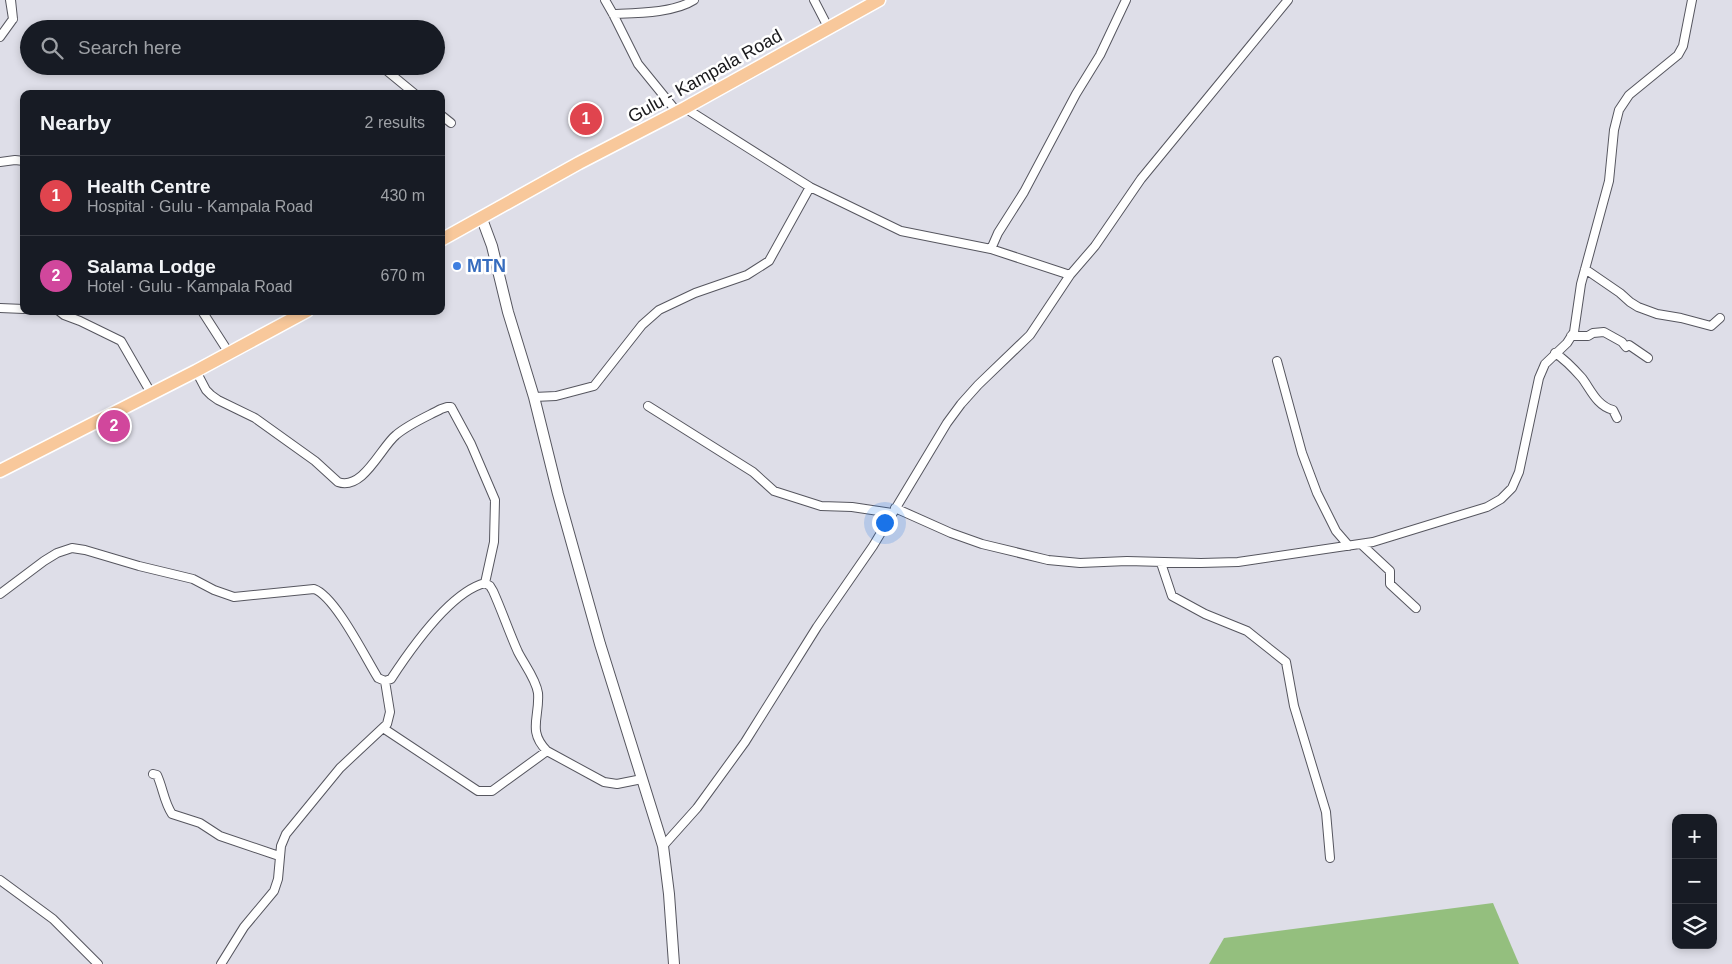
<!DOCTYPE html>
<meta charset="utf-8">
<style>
body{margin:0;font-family:Arial,sans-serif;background:#20242c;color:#f1f3f6}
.controls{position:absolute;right:15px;bottom:15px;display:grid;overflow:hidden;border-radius:10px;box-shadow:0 2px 8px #0003}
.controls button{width:45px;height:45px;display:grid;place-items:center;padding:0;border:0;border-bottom:1px solid #363941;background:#171b24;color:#f1f3f6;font:25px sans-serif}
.you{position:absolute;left:884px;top:522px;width:18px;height:18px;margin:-12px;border:4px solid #fff;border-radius:50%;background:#1a73e8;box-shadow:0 0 0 8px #1a73e833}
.badge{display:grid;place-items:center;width:32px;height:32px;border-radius:50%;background:#2d8052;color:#fff;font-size:16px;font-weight:700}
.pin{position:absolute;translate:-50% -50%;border:2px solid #fff;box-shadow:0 1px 5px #0006}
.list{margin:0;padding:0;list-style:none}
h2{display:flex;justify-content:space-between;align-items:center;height:65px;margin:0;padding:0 20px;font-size:21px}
h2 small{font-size:16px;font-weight:400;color:#9ea1a6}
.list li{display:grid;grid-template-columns:32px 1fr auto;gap:15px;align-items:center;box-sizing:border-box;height:80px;padding:0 20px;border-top:1px solid #363941}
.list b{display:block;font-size:19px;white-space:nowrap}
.list p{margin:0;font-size:16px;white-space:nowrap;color:#9ea1a6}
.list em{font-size:16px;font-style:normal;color:#9ea1a6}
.icon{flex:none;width:28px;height:28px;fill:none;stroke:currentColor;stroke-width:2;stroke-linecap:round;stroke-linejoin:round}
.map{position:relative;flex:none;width:1732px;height:964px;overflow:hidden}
.search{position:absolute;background:#171b24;box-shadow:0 2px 8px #0003;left:20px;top:20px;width:425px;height:55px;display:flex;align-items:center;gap:12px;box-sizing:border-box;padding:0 18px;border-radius:28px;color:#9ea1a6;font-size:19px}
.panel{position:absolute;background:#171b24;box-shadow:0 2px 8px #0003;left:20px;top:90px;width:425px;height:225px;border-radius:10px}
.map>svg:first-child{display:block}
.green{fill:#94bf7e}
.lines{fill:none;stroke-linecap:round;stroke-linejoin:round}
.minor-casing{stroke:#56565f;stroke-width:10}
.tertiary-casing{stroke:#56565f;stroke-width:12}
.primary-casing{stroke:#fff;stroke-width:15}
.minor{stroke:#fff;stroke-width:8}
.tertiary{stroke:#fff;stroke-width:10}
.primary{stroke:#f8c89b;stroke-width:12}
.shop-dot{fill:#3f7fe0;stroke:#fff;stroke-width:2}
.labels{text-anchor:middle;stroke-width:5;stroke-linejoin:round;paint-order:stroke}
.street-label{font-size:18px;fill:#19191c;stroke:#fff}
.shop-label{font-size:18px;font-weight:bold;fill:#366cbe;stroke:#fff;text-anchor:start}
</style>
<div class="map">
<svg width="1732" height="964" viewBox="0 0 1732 964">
<rect width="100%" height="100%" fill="#dedee8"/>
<path class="green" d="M1493,903L1519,964H1209L1224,938Z"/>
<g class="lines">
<g class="minor-casing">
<path id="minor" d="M10,0L13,19L11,0
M605,0L613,14L638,64L677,112
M814,0L829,29
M613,14C637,13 674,13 694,0
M334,28L335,29
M0,37L13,19
M381,66L415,94
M685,108L810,187L901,231L991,249L1070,275
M441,115L451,123
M0,162L15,160L24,161
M991,249L998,233L1024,192L1076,94L1100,55L1126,0
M1585,269L1620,293L1630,302L1638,307L1657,314L1681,318L1711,326L1720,318
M0,308L24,309
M59,311L64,315L80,321L121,341L151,393
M202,311L229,353
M1571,336H1588L1593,333L1604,332L1622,342L1626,347L1629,345L1648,358
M1555,353C1566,360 1574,369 1582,378C1591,390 1597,406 1613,410L1617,418
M1277,361L1302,453L1317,493L1336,531L1349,546
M196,371L206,390L211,395L218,400L255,418L315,461L338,482C363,491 381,447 396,435C409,424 426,417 441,409L447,407H451L471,444L495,500L494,542L485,583
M534,397L556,396L594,386L642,325L659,310L695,293L747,275L769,261L810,187
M648,406L753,472L774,491L821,506L852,507L892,513
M895,508L951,533L982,544L1048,560L1080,563L1127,561L1201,563L1238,562L1373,542L1487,507L1501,499L1512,488L1519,472L1539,378L1545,364L1567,343L1574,332L1581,284L1609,181L1614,130L1619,110L1629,95L1678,55L1683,46L1692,0
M1361,544L1390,571V584L1416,608
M1161,563L1172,596L1205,614L1247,631L1286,662L1294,706L1326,812L1330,858
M0,594L44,561L57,553L72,548L85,550L139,566L193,579L214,590L234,597L314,589C335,596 365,657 378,678L385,681L391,679C410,650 450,592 485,583L490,586L493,591C502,611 509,632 518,652C524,664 536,679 538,693C540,717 527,731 547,751L604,782L617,784L642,779
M383,728L478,791H492L547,751
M153,774L157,775C163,788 164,802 172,814L200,823L220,836L279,856
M663,846L697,808L745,742L817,627L873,546L947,423L961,404L978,385L1030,335L1070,275L1095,246L1141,179L1288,0
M0,880L53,919L98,964
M221,964L244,927L274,891L278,879L281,846L286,834L340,768L387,724L390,712L385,681"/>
</g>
<g class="tertiary-casing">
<path id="tertiary" d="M482,219L492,246L508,312L534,397L558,494L600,644L663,846L669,894L674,964"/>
</g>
<g class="primary-casing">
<path id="primary" d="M441,240L579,163L685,108L879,0
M0,471L196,371L307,311"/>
</g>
<use href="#minor" class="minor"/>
<use href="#tertiary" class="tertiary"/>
<use href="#primary" class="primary"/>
</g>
<circle class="shop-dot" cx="457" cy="266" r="5"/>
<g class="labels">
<g class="street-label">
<text transform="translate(705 76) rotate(-29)" y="6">Gulu - Kampala Road</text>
</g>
<g class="shop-label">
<text x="467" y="272">MTN</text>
</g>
</g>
</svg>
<div class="controls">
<button>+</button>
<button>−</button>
<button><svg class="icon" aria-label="layers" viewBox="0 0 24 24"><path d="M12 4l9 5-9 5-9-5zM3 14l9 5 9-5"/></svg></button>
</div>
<div class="you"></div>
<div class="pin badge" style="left:586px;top:119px;background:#e0444e">1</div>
<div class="pin badge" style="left:114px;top:426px;background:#d1479c">2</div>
<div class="search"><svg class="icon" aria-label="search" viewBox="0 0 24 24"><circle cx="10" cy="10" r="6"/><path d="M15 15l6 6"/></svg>Search here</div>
<section class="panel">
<h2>Nearby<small>2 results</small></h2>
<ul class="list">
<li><span class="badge" style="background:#e0444e">1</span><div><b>Health Centre</b><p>Hospital · Gulu - Kampala Road</p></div><em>430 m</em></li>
<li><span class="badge" style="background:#d1479c">2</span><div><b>Salama Lodge</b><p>Hotel · Gulu - Kampala Road</p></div><em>670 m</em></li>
</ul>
</section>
</div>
